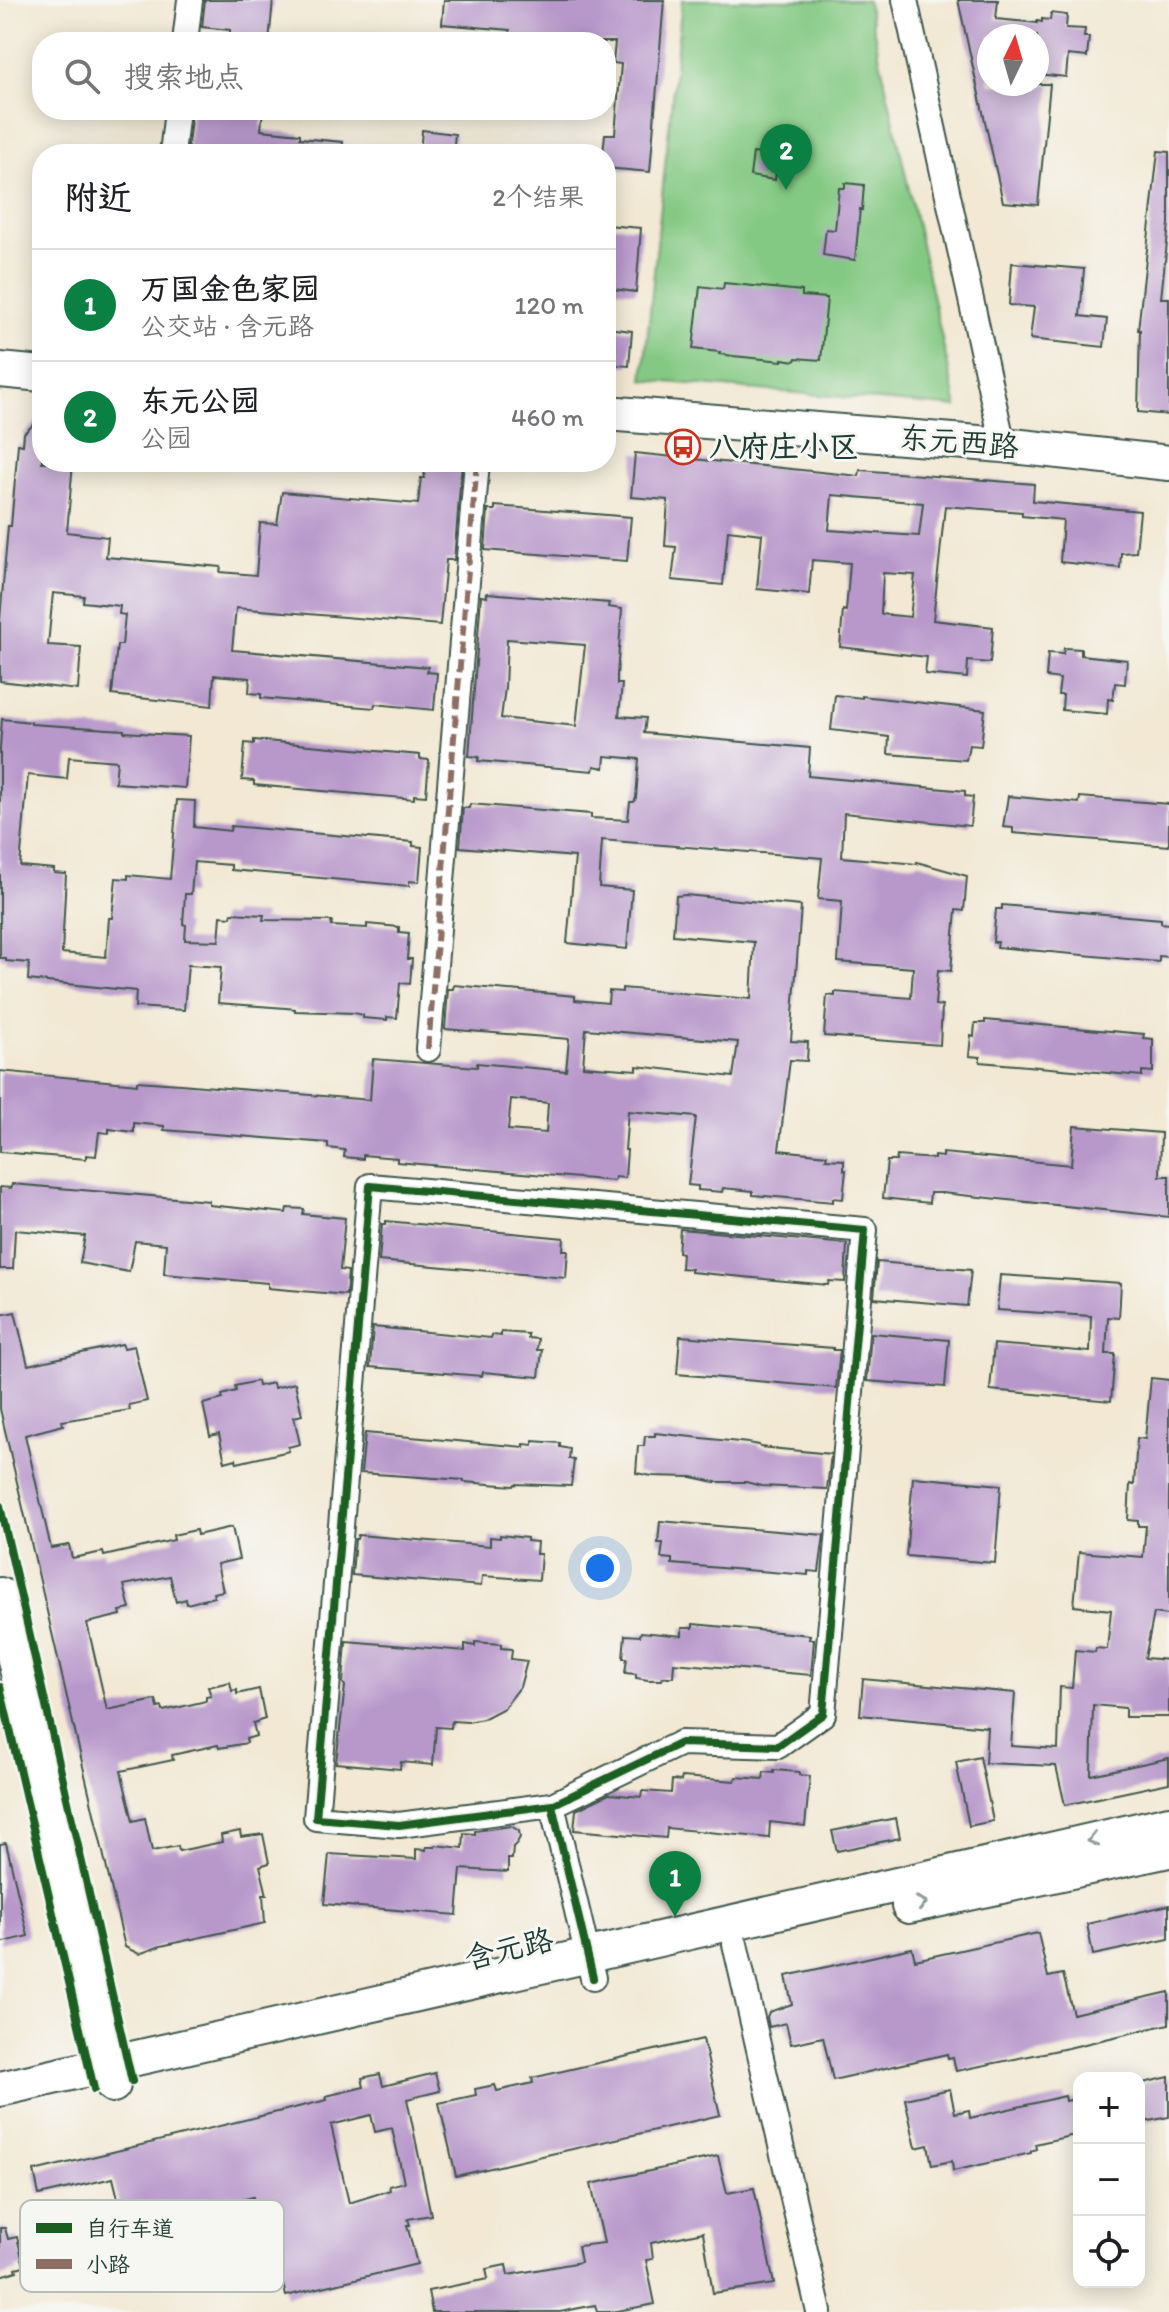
<!DOCTYPE html>
<html lang="zh">
<meta charset="utf-8">
<style>
body{margin:0;font-family:Itim,"LXGW WenKai TC",sans-serif;background:#f2f2f2;color:#202124}
.controls{position:absolute;right:24px;bottom:24px;display:grid;overflow:hidden;border-radius:16px;box-shadow:0 4px 20px #0003}
.controls button{width:72px;height:72px;display:grid;place-items:center;padding:0;border:0;border-bottom:2px solid #e0e0e0;background:#fff;color:#202124;font:40px sans-serif}
.compass{position:absolute;left:977px;top:24px;width:72px;height:72px;border-radius:50%;background:#fff;box-shadow:0 4px 20px #0003;rotate:5deg}
.you{position:absolute;left:600px;top:1568px;width:28px;height:28px;margin:-20px;border:6px solid #fff;border-radius:50%;background:#1a73e8;box-shadow:0 0 0 12px #1a73e833}
.badge{display:grid;place-items:center;width:52px;height:52px;border-radius:50%;background:#0b8043;color:#fff;font-size:26px;font-weight:700}
.pin{position:absolute;translate:-50% -66px;filter:drop-shadow(0 2px 4px #0008)}
.pin::after{content:'';position:absolute;top:42px;width:28px;height:24px;background:inherit;clip-path:polygon(0 0,100% 0,50% 100%)}
.list{margin:0;padding:0;list-style:none}
h2{display:flex;justify-content:space-between;align-items:center;height:104px;margin:0;padding:0 32px;font-size:34px}
h2 small{font-size:26px;font-weight:400;color:#757577}
.list li{display:grid;grid-template-columns:52px 1fr auto;gap:24px;align-items:center;box-sizing:border-box;height:112px;padding:0 32px;border-top:2px solid #e0e0e0}
.list b{display:block;font-size:30px;white-space:nowrap}
.list p{margin:0;font-size:26px;white-space:nowrap;color:#757577}
.list em{font-size:26px;font-style:normal;color:#757577}
.icon{flex:none;width:44px;height:44px;fill:none;stroke:currentColor;stroke-width:2;stroke-linecap:round;stroke-linejoin:round}
.map{position:relative;flex:none;width:1169px;height:2312px;overflow:hidden}
.search{position:absolute;background:#fff;box-shadow:0 4px 20px #0003;left:32px;top:32px;width:584px;height:88px;display:flex;align-items:center;gap:20px;box-sizing:border-box;padding:0 28px;border-radius:32px;color:#757577;font-size:30px}
.panel{position:absolute;background:#fff;box-shadow:0 4px 20px #0003;left:32px;top:144px;width:584px;height:328px;border-radius:32px}
.map>svg:first-child{display:block}
.green{fill:#84c983;stroke:#52835c;stroke-width:2}
.building{fill:#b898cb;fill-rule:evenodd}
.lines{fill:none;stroke-linecap:round;stroke-linejoin:round}
.street-casing{stroke:#3f574c;stroke-width:28}
.secondary-casing{stroke:#3f574c;stroke-width:38}
.street{stroke:#fff;stroke-width:24}
.secondary{stroke:#fff;stroke-width:34}
.quiet{stroke:#8d6e63;stroke-width:6;stroke-dasharray:12 6;stroke-linecap:butt}
.cycleway-casing{stroke:#f6f6f2;stroke-width:13}
.cycleway{stroke:#1b5e20;stroke-width:8}
.oneway{stroke:#8f9e9a}
.labels{text-anchor:middle;stroke-width:6;stroke-linejoin:round;paint-order:stroke}
.street-label{font-size:30px;fill:#1f3d34;stroke:#f6f6f2}
.poi-label{font-size:30px;font-weight:bold;fill:#1f3d34;stroke:#f6f6f2;text-anchor:start}
.key{fill:#f6f6f2;stroke:#b6beb9;stroke-width:2}
.key-label{font-size:22px;fill:#1f3d34}
</style>
<div class="map">
<svg width="1169" height="2312" viewBox="0 0 1169 2312">
<rect width="100%" height="100%" fill="#f6f6f2"/>
<filter id="ink" filterUnits="userSpaceOnUse"><feTurbulence type="fractalNoise" baseFrequency=".0125" numOctaves="2"/><feDisplacementMap in="SourceGraphic" scale="16" xChannelSelector="R" yChannelSelector="G"/><feConvolveMatrix kernelMatrix="1 2 1 2 8 2 1 2 1" color-interpolation-filters="sRGB"/></filter>
<filter id="wash" filterUnits="userSpaceOnUse"><feTurbulence type="fractalNoise" baseFrequency=".006" numOctaves="4" result="noise"/><feDisplacementMap in="SourceGraphic" scale="32" xChannelSelector="R" yChannelSelector="G"/><feGaussianBlur stdDeviation="1.8" result="paint"/><feColorMatrix in="noise" values="0 0 0 0 0 0 0 0 0 0 0 0 0 0 0 0 0 1.4 0 .05"/><feComposite in="paint" operator="in"/></filter>
<g filter="url(#wash)">
<rect width="100%" height="100%" fill="#f2e8d3"/>
<path class="green" d="M682,0H867L957,407L643,380Z"/>
<g id="blocks">
<path class="building" d="M205,0H273L269,42L230,39V30L202,27Z
M444,0H664L650,172L606,168V154H603L605,134H615L621,64L613,63L615,42H509L510,30L442,24Z
M958,0H998L996,19L1037,23V21L1042,22V19L1050,20L1051,13L1067,15L1066,28L1085,29L1084,37H1089L1087,57L1068,55L1066,77L1037,74V36H989V84H1050L1038,205L1003,202Z
M192,110H263L261,130L300,134V138L343,142L342,154H187Z
M422,130L455,134L453,154H420Z
M1158,151L1169,152V224L1161,298H1169V415L1138,412L1140,330H1138Z
M753,153L778,156L775,180L750,176Z
M845,183L864,185L862,210L860,209L855,260L823,255L826,229L835,230L839,188H845Z
M606,225L641,228L636,292L606,288Z
M1012,263L1084,269L1080,316L1107,319L1104,347L1030,339L1034,307L1009,305Z
M724,283L802,291V296L827,298L821,360L796,358L795,361L782,359V361L733,356L719,354L720,352L693,349L700,286L723,289Z
M606,328L632,331L629,366L606,364Z
M42,417V462H73L67,532L108,537L106,557L221,567L220,572L256,575L260,523L277,524L282,492L418,504L421,478H424L425,469L430,470L431,462H462L454,560H446L440,625L236,608L232,650L428,667L427,672L437,673L434,710L375,704L374,708L261,698V694L249,693L250,678L214,675L212,706L112,695L117,645H122L125,615L119,614L120,606L83,602L84,596L53,593L48,645L81,647L78,690L0,681V620L8,526H11L18,444L23,445L24,433Z
M635,453L859,476L860,470L1034,484L1033,501L1140,511L1136,552L1121,553L1120,568L1060,562L1063,520L1022,516V512L945,506L933,620L993,627L990,663L968,661L967,678L925,674L927,657L840,647L843,610L846,611L850,563L812,560L809,594L757,589L762,534L728,530L723,585L672,580L676,547L665,546L668,500L631,497ZM832,495L923,503L919,536L829,530ZM883,573L915,575L910,617L881,614Z
M495,506L631,517L627,561L485,550L488,510H495Z
M487,593L609,603L608,607L622,609L617,675V684H622L619,716L646,718L644,733L810,748L808,776L965,791V796L973,797L970,826L844,813L842,857L917,864V862L967,876L964,911L956,910L951,971L938,970L935,1005L942,1006L940,1045L824,1036L827,995L835,996V992L911,998L913,968L838,962L842,901L818,899L822,858L602,840L599,887L632,890L627,949L567,943L575,857L460,847L463,808H469L470,804L591,814V818L628,820L630,802H634L636,798L639,759L605,756L604,768L594,766L593,771L478,761L479,757L469,756L481,596L487,597ZM507,639L585,645L576,726L501,718L505,688Z
M1064,648L1081,649V655L1127,660L1125,684L1115,683L1113,700L1108,699L1107,714L1062,710L1063,695H1058L1060,679L1046,677L1048,653L1063,654Z
M835,695L862,698V696L985,710L981,746L969,745L966,760L888,754L889,737L831,730Z
M2,719L31,722V724L124,730V732L189,736L185,788L115,783L117,761L69,757L67,779L28,775L20,866L54,869V873L66,874L62,953L106,957L109,918H112L116,878L128,879V875L170,879L177,800L195,801L194,827L230,831L231,826L413,842V846L422,847L419,882L409,881V886L231,870V865L194,862L191,894H185L183,924L186,925L185,940L219,941L221,916L231,917L232,913L264,915L263,920L332,921L331,926L367,928V924L399,927V932L409,933L407,959H412L410,984L400,983L397,1018L387,1017V1020L363,1018V1015L354,1013L295,1011V1009L286,1008L218,1003L221,967L188,965L184,1010L135,1007L136,991L28,980L29,963L6,961V958H0V748Z
M254,740L420,755V759L429,760L426,796L414,795V799L254,785V781L242,780L245,743L254,744Z
M1008,796L1079,803L1080,797L1169,804V846L1013,833V828L1003,827Z
M685,895L801,906L791,1041L808,1042L807,1061L790,1060L779,1150L827,1155L826,1159L844,1160V1170H846L843,1199L833,1198V1202L753,1195V1191L723,1188L722,1192L698,1190V1186L688,1185L696,1117L628,1111L625,1150H627L625,1178L615,1177L614,1181L397,1162V1158L363,1155V1159L344,1157L345,1150L328,1148V1143L164,1130V1126L134,1123V1132L109,1129V1133L99,1132L96,1156L86,1155V1159L0,1152V1071L137,1084V1081L180,1084L370,1100L373,1059L477,1067V1063L566,1071L569,1039L445,1029L448,989H453L454,985L575,996V1000L608,1003L609,991L622,992V988L751,999L754,942L673,935L676,896ZM586,1029L738,1042L733,1077L637,1066V1070L583,1066ZM511,1099L548,1103L546,1133L508,1130Z
M1002,905L1161,919V923L1169,924V957L1159,956V962L997,947L998,942H993L996,909H1002Z
M985,1020L1144,1034L1143,1038L1153,1039V1072L1142,1071V1076L980,1062V1057L969,1056L971,1035L974,1036L975,1023H985Z
M1074,1126L1161,1133L1160,1176H1169V1217L942,1193H930L929,1203L883,1198L887,1161H896L897,1156L934,1159V1156L943,1157V1153L1071,1165Z
M12,1184L209,1201V1205L286,1213L287,1208L304,1209L303,1214L345,1218L340,1270L348,1271L346,1295L268,1288V1283L164,1274L166,1244L135,1241L129,1272L80,1263L85,1236L15,1230L13,1269H0V1187L11,1188Z
M386,1221L564,1238L563,1250H568L566,1278L379,1261L382,1224H386Z
M680,1229L847,1244L845,1282L829,1281L828,1285L691,1272V1269L681,1268L682,1253L678,1252Z
M877,1262L971,1270L967,1306L874,1298Z
M1000,1275L1121,1283L1119,1318L1108,1317L1106,1354H1115L1111,1401L990,1390L994,1344L1090,1352L1091,1316L997,1310Z
M15,1312L28,1365L122,1344L124,1348L134,1346L147,1401L129,1405L130,1410L62,1421L63,1425L25,1435L51,1548L69,1545L72,1558L103,1552L104,1556L174,1540L173,1535L196,1530L197,1535L232,1527L239,1559L217,1564L223,1591L213,1593L214,1597L187,1604L186,1599L176,1602L170,1576L124,1585L130,1609L120,1611L121,1615L87,1623L107,1710L156,1700L158,1708L162,1707L163,1711L206,1701V1697L211,1696L208,1687L230,1682L232,1691L237,1690V1694L259,1689L265,1719L253,1723L256,1736L246,1739L247,1743L219,1748L218,1745L172,1755L173,1760L121,1771L133,1821L145,1818L152,1851L178,1846L179,1851L222,1842L221,1835L240,1831L241,1837L263,1834L269,1863L260,1866L267,1895H263L265,1923L161,1946L139,1954L125,1947L0,1409V1315Z
M373,1327L491,1338L492,1335L501,1336V1332L528,1334V1338L538,1339L537,1350H542L539,1377L483,1372L482,1376L370,1367Z
M871,1333L949,1340L945,1387L867,1381Z
M680,1336L833,1348V1350H840L836,1388L677,1374Z
M1151,1378L1169,1380V1615L1154,1613L1145,1658L1169,1660V1717H1125V1708L1093,1705L1091,1775L1169,1758V1783L1065,1805L1056,1766L985,1763L987,1727L860,1715L863,1679L1015,1693L1011,1746L1058,1749L1060,1687L1072,1688L1075,1650L1095,1652L1096,1648L1107,1649L1111,1610L1074,1606L1079,1552L1143,1557L1146,1526H1138V1521L1128,1520L1130,1484L1134,1485L1137,1438L1145,1439Z
M257,1381L258,1386L273,1383L274,1388L295,1383L302,1415L294,1417L300,1444L288,1447L289,1451L237,1463L236,1459L225,1462L219,1434L210,1436L203,1404L223,1399L222,1395L236,1391L235,1386Z
M365,1433L524,1447V1444L533,1445V1441L560,1443V1447L570,1449L569,1459L574,1460L571,1486L515,1484L514,1486L464,1482V1480L361,1473Z
M655,1433L748,1443L759,1445L760,1447L831,1454L827,1489L761,1486L746,1482H715L692,1477L652,1476L636,1473L638,1446H644L645,1436H655Z
M913,1477L1001,1485L995,1563L906,1556Z
M660,1521L824,1535L819,1572L808,1571V1575L672,1564V1559L661,1558L663,1543H658Z
M358,1535L490,1546V1537L500,1538V1535L527,1538V1541L537,1542L536,1554H541L539,1580L482,1576L481,1586L352,1575L355,1539H357Z
M693,1624L810,1635L809,1639H814L811,1675L674,1663L673,1677H663L662,1680H648L636,1678V1674L625,1673L627,1658H623L625,1635L640,1636L641,1632L682,1636V1628H693Z
M346,1641L465,1651V1644L475,1646V1642L501,1644V1648L512,1649L511,1659L527,1661L520,1687L504,1708L483,1719L468,1722L452,1721L451,1728L436,1727L433,1765L401,1762L400,1769L336,1763L345,1686L343,1683Z
M980,1757L993,1821L969,1826L956,1762Z
M774,1770L799,1772V1775L810,1776L805,1826L770,1822L769,1838L667,1828L666,1838L574,1830L576,1810L609,1794L641,1797L642,1791L671,1793L672,1780L681,1781L682,1777L735,1781L736,1777L763,1779L764,1772L774,1773Z
M896,1818L900,1838L837,1851L832,1831Z
M511,1826L519,1831L520,1837L517,1843L513,1847L512,1859H508V1872L461,1869L457,1915L324,1904L329,1854L416,1859V1849L426,1850V1847H435V1845L463,1848L464,1833L475,1834V1831Z
M6,1843L28,1936L0,1943V1844Z
M1169,1905V1939L1093,1955L1087,1924Z
M1038,1933L1048,1977L1063,1974L1073,2014L1169,1992V2024L1068,2048L956,2071L953,2057L948,2058L947,2054L833,2080L823,2037L791,2044L786,2023L769,2027L767,2017L769,2012L792,2004L786,1976L912,1948L915,1960Z
M703,2039L720,2115L456,2176L439,2103L476,2095L475,2089L495,2085L497,2091L533,2083L532,2078Z
M435,2073L440,2091L407,2099L431,2215L408,2219L410,2225H407L417,2264L286,2296L280,2270L258,2275L247,2230L257,2228L253,2197L157,2221L158,2222L126,2231L113,2178L39,2195L34,2171L327,2100L326,2096L364,2087L362,2078L380,2074L383,2086ZM371,2115L375,2132L392,2128L404,2182L389,2186L390,2190L349,2203L331,2125Z
M1169,2077V2117L1139,2123V2084Z
M950,2089L955,2113L969,2110L970,2118L1065,2096L1066,2101L1075,2099L1079,2116V2134L1035,2144L1036,2149L1031,2151V2153L953,2171L952,2161L932,2165L928,2145L916,2148L905,2099Z
M718,2156L727,2193L754,2188L774,2284L713,2293L703,2232L651,2243L653,2259L646,2260L655,2304L612,2312H597L595,2305L560,2312H432L428,2291L488,2279L486,2269L506,2265L508,2275L581,2262L578,2246L604,2243L591,2184Z
M0,2228H5L8,2239L17,2237L24,2266L16,2268L17,2271L0,2276Z"/>
</g>
</g>
<g filter="url(#ink)">
<use href="#blocks" fill-opacity="0" stroke="#3f574c" stroke-width="2"/>
<g class="lines">
<g class="street-casing">
<path id="street" d="M905,0L1003,445
M185,42L190,0
M172,154L177,110
M428,1049L477,462
M552,1805L399,1825L316,1818L370,1186L865,1230L823,1714L778,1746L681,1743L552,1805L593,1978
M735,1944L819,2312"/>
</g>
<g class="secondary-casing">
<path id="secondary" d="M0,370L42,374
M606,413L1003,445L1169,463
M0,1595L113,2085
M909,1906L1169,1850
M0,2089L1169,1823"/>
</g>
<use href="#street" class="street"/>
<use href="#secondary" class="secondary"/>
<path class="quiet" d="M428,1049L477,462"/>
<g class="cycleway-casing">
<path id="cycleway" d="M0,1506L132,2081
M0,1687L94,2089
M552,1805L399,1825L316,1818L370,1186L865,1230L823,1714L778,1746L681,1743L552,1805L593,1978"/>
</g>
<use href="#cycleway" class="cycleway"/>
</g>
<defs><path id="oneway-chevron" d="M-2-3.5L2.5 0L-2 3.5" fill="none" stroke-width="1.6" stroke-linecap="round" stroke-linejoin="round" transform="scale(2)"/></defs>
<g class="oneway">
<use href="#oneway-chevron" transform="translate(1093 1840) rotate(167)"/>
<use href="#oneway-chevron" transform="translate(922 1903) rotate(-12)"/>
</g>
</g>
<defs>
<g id="bus-ring" transform="scale(1.8)"><circle r="9.5" fill="#f6f6f2" stroke="#c8321e" stroke-width="1.5"/><path d="M-5-6H5V4H4V6H2V4H-2V6H-4V4H-5ZM-3.5-4V0h7V-4ZM-3.5 1.2v1.5H-2V1.2ZM2 1.2v1.5H3.5V1.2Z" fill="#c8321e"/></g>
</defs>
<g fill-rule="evenodd">
<use href="#bus-ring" x="683" y="447"/>
</g>
<g class="labels">
<g class="street-label">
<text transform="translate(959 442) rotate(5)" y="10">东元西路</text>
<text transform="translate(509 1949) rotate(-13)" y="10">含元路</text>
</g>
<g class="poi-label">
<text x="709" y="457">八府庄小区</text>
</g>
</g>
<rect x="20" y="2200" width="264" height="92" rx="12" class="key"/>
<rect x="36" y="2223" width="36" height="10" fill="#1b5e20"/>
<rect x="36" y="2259" width="36" height="10" fill="#8d6e63"/>
<g class="key-label">
<text x="86" y="2236">自行车道</text>
<text x="86" y="2272">小路</text>
</g>
</svg>
<div class="controls">
<button>+</button>
<button>−</button>
<button><svg class="icon" aria-label="locate" viewBox="0 0 24 24"><circle cx="12" cy="12" r="6"/><path d="M12 2v4M12 18v4M2 12h4M18 12h4"/></svg></button>
</div>
<svg class="compass" viewBox="-18 -18 36 36"><path d="M0-13l5 13h-10z" fill="#e53935"/><path d="M0 13l5-13h-10z" fill="#757577"/></svg>
<div class="you"></div>
<div class="pin badge" style="left:675px;top:1917px">1</div>
<div class="pin badge" style="left:786px;top:190px">2</div>
<div class="search"><svg class="icon" aria-label="search" viewBox="0 0 24 24"><circle cx="10" cy="10" r="6"/><path d="M15 15l6 6"/></svg>搜索地点</div>
<section class="panel">
<h2>附近<small>2个结果</small></h2>
<ul class="list">
<li><span class="badge">1</span><div><b>万国金色家园</b><p>公交站 · 含元路</p></div><em>120 m</em></li>
<li><span class="badge">2</span><div><b>东元公园</b><p>公园</p></div><em>460 m</em></li>
</ul>
</section>
</div>
